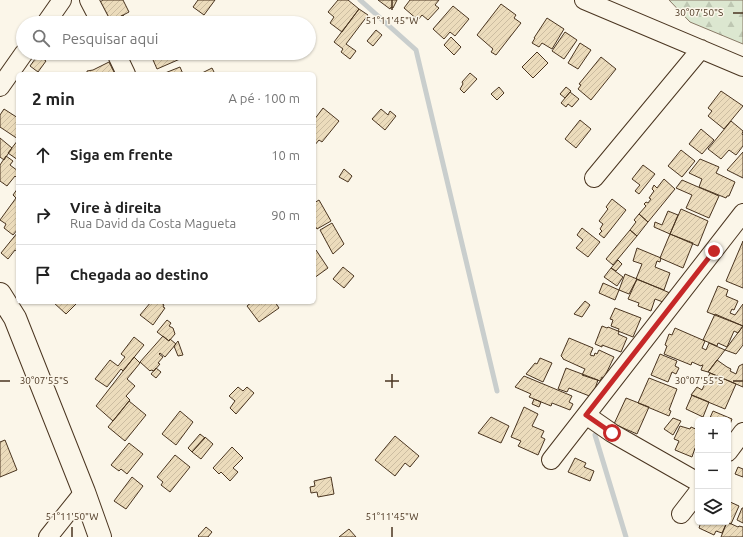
<!DOCTYPE html>
<html lang="pt">
<meta charset="utf-8">
<style>
body{margin:0;font-family:Ubuntu,sans-serif;background:#f2f2f2;color:#222}
.controls{position:absolute;right:12px;bottom:12px;display:grid;overflow:hidden;border-radius:6px;box-shadow:0 1px 3px #0004}
.controls button{width:36px;height:36px;display:grid;place-items:center;padding:0;border:0;border-bottom:1px solid #e0e0e0;background:#fff;color:#222;font:20px sans-serif}
.stop{position:absolute;width:12px;height:12px;margin:-9px;border:3px solid #c62828;border-radius:50%;background:#fff}
.stop.end{background:#c62828;border-color:#fff;box-shadow:0 1px 4px #0008}
.list{margin:0;padding:0;list-style:none}
h2{display:flex;justify-content:space-between;align-items:center;height:52px;margin:0;padding:0 16px;font-size:17px}
h2 small{font-size:13px;font-weight:400;color:#767676}
.list li{display:grid;grid-template-columns:26px 1fr auto;gap:12px;align-items:center;box-sizing:border-box;height:60px;padding:0 16px;border-top:1px solid #e0e0e0}
.list b{display:block;font-size:15px;white-space:nowrap}
.list p{margin:0;font-size:13px;white-space:nowrap;color:#767676}
.list em{font-size:13px;font-style:normal;color:#767676}
.icon{flex:none;width:22px;height:22px;fill:none;stroke:currentColor;stroke-width:2;stroke-linecap:round;stroke-linejoin:round}
.map{position:relative;flex:none;width:743px;height:537px;overflow:hidden}
.search{position:absolute;background:#fff;box-shadow:0 1px 3px #0004;left:16px;top:16px;width:300px;height:44px;display:flex;align-items:center;gap:10px;box-sizing:border-box;padding:0 14px;border-radius:22px;color:#767676;font-size:15px}
.panel{position:absolute;background:#fff;box-shadow:0 1px 3px #0004;left:16px;top:72px;width:300px;height:232px;border-radius:6px}
.map>svg:first-child{display:block}
.forest{fill:url(#forest-firs);stroke:#887966}
.lines{fill:none;stroke-linecap:round;stroke-linejoin:round}
.stream{stroke:#c9cecd;stroke-width:5}
.building{fill:url(#building-hatch);stroke:#4a3520}
.minor-casing{stroke:#4a3520;stroke-width:20}
.major-casing{stroke:#4a3520;stroke-width:24}
.minor{stroke:#fbf6e9;stroke-width:18}
.major{stroke:#fbf6e9;stroke-width:22}
.route{stroke:#c62828;stroke-width:5}
.ticks{fill:none;stroke:#4a3520;stroke-width:1.5}
.ticks-label{font-size:10px;text-anchor:middle;fill:#4a3520;stroke:#fbf6e9;stroke-width:3;stroke-linejoin:round;paint-order:stroke}
</style>
<div class="map">
<svg width="743" height="537" viewBox="0 0 743 537">
<defs>
<pattern id="forest-firs" width="22" height="20" patternUnits="userSpaceOnUse"><rect width="22" height="20" fill="#dce7d0"/><path d="M5 1l3.5 6h-7zM16 11l3.5 6h-7z" fill="#bec7b2"/></pattern>
<pattern id="building-hatch" width="6" height="6" patternUnits="userSpaceOnUse"><rect width="6" height="6" fill="#ecdcbc"/><path d="M-1 1l2-2M0 6l6-6M5 7l2-2" fill="none" stroke="#ccbda1"/></pattern>
</defs>
<rect width="100%" height="100%" fill="#fbf6e9"/>
<path class="forest" d="M669,0H743V44L690,22Z"/>
<g class="lines">
<path class="stream" d="M360,0L416,50L497,391
M595,435L626,537"/>
</g>
<path class="building" d="M103,0H123L129,12L112,21L110,18L109,19L100,2Z
M198,0H215L204,15L193,7Z
M338,0H348L359,9L342,32L330,23L334,17L328,12Z
M378,0H397L393,8L391,7L390,9Z
M410,0H439L435,5L439,8L428,20L422,15L418,20L404,8Z
M501,4L516,15L514,18L521,23L496,55L491,52L493,49L477,35Z
M453,6L469,19L455,36L450,32L444,39L433,29Z
M359,9L368,15L346,44L356,51L350,59L341,52L343,49L334,42Z
M123,15L128,23H113L112,21Z
M547,18L564,29L552,49L542,43L539,47L532,43L535,38H534Z
M376,30L382,35L373,46L367,41Z
M565,32L577,40L564,59L552,51Z
M451,37L461,47L454,55L444,45Z
M580,43L591,50L578,69L568,63Z
M537,52L548,63L533,78L522,67Z
M129,53H143L132,59Z
M150,53H177L180,59L157,69Z
M38,55L46,61L38,72L30,66Z
M601,57L616,69L591,100L578,89L581,85L579,84Z
M109,62L115,74H84L87,73V71L93,70Z
M180,67L183,74H166L165,73Z
M212,68L215,74H200Z
M470,73L477,79L464,93L460,89L463,84L462,82Z
M499,87L504,93L497,100L491,94Z
M566,87L571,91L565,98L560,94Z
M721,91L743,106L724,129L708,116L712,111L708,108Z
M570,92L579,99L572,107L568,104L566,107L561,103Z
M323,108L339,121L322,142L319,140L314,146V120Z
M4,109L18,118V139L0,127V115Z
M381,109L388,115L390,111L396,116L385,130L372,119Z
M580,120L591,129L576,148L565,139Z
M731,121L743,131L742,134L743,135V146L736,155L729,150L721,159L708,149Z
M701,129L714,140L702,154L689,144Z
M0,138L12,148L4,160L0,157Z
M18,140V160L8,153Z
M681,150L695,161L682,177L668,166Z
M743,152V178L727,170Z
M6,156L13,161L10,165L18,171L16,177L15,176L7,186L0,181V165Z
M700,159L719,167L716,173L735,182L729,196H727L726,198L699,187L702,179L689,173Z
M643,165L655,174L639,194L635,191L640,185L632,179Z
M344,169L352,176L348,182L339,177Z
M664,179L675,189L648,222L639,214L646,206L644,204L646,202L648,203L651,199L649,198L654,191L652,189L654,185L657,188Z
M682,180L719,196L709,218L686,208L692,195L676,188Z
M18,188V229L13,235L4,228L6,224L0,220L16,198L13,195Z
M612,199L626,210L604,238L599,234L602,231L600,229L603,224L599,221L608,209L606,207Z
M319,200L331,221L317,229L314,224V203Z
M681,209L708,221L698,246L670,234Z
M668,211L678,215L670,234L654,227L655,222L662,225Z
M639,214L648,222L637,236L630,230L636,222L634,220Z
M332,223L344,244L333,254L320,230Z
M582,228L600,242L588,257L576,248L583,240L577,235Z
M630,230L637,236L613,265L606,259Z
M18,232V252L15,250L8,259L1,253Z
M670,234L693,243L683,268L660,258Z
M743,241V288L726,281Z
M637,248L661,258L660,262L657,261L655,267L670,273L664,290L636,279L642,264L633,261Z
M316,250L328,268L314,278V251Z
M618,260L622,264L616,271L611,268Z
M343,267L354,276L344,288L333,279Z
M611,268L623,277L617,286L604,277Z
M625,274L637,279L629,294L619,290Z
M637,279L670,293L663,302L655,299L651,311L638,306L639,303L628,299Z
M603,283L619,290L615,300L599,293Z
M718,286L728,290L726,296L738,301L734,310L732,309L730,313L735,315L743,304V326L707,312Z
M585,301L590,305L582,317L574,314Z
M53,302H78L66,314Z
M151,302L158,303L160,302L164,305L163,307L165,308L153,325L140,315Z
M252,302H260L261,304L264,302H275L279,308L259,322L247,306Z
M615,308L641,318L633,337L618,331L619,329L611,326L613,320L610,319Z
M715,314L743,326L738,333L734,331L727,347L718,343L717,346L703,340Z
M167,320L171,323L169,326L173,328L175,334L169,341L157,332Z
M602,326L607,328L608,327L618,331L619,332L618,334L627,338L621,352L602,345V347L595,344Z
M743,326V345L736,354L725,350Z
M675,328L705,341L702,348L706,350L709,343L725,350L708,372L701,370L703,365H702L701,366L692,362L691,365L664,354L667,346L665,345L669,334L672,335Z
M163,336L169,341L170,339L176,344L165,357L160,353L159,354L163,357L158,363L160,364L154,371L151,370L150,371L140,362Z
M134,337L144,345L123,371L121,369L107,387L95,379L110,360L118,366L125,357L121,354Z
M569,338L593,348L590,355L594,356L595,353L597,354L599,350L614,357L604,378L602,377L600,381L582,375L585,369L563,359V358L561,356Z
M178,341L183,355L178,356L174,346Z
M660,354L677,361L675,366L679,368L676,374L672,372L668,382L651,375Z
M134,357L140,363L127,379L135,386L126,396L130,400L113,421L96,406Z
M540,358L552,363L543,382L526,374L535,363L537,364Z
M717,360L727,367L731,369L730,371L736,374L739,366L743,364V387L708,372Z
M156,368L161,372L156,378L151,374Z
M566,368L598,380L592,397L569,388L567,392L558,389Z
M710,373L736,384L725,409L691,395L697,387L702,390Z
M524,376L572,396L569,402L573,404L570,410L552,403L551,406L529,397L531,394L515,387Z
M649,378L677,389L669,410L671,411L669,416L638,403Z
M238,387L243,391L247,387L254,393L236,414L230,408L235,401L229,396Z
M692,395L709,402L703,417L686,409Z
M626,398L649,407L637,434L614,424Z
M534,399L541,402L539,407L532,404Z
M129,401L146,415L125,441L108,427Z
M524,407L538,414L532,426L544,431L541,437L545,439L538,455L518,446L521,441L511,437Z
M180,411L193,422L176,445L162,434Z
M713,411L732,419L728,430V420H709Z
M491,417L509,426L501,443L478,433Z
M673,418L681,421L673,435L664,429Z
M680,426L690,429L691,427L698,430V448H695L692,457L675,450L679,441L674,439Z
M200,434L205,438L192,452L188,448Z
M395,436L419,456L410,467L405,463L395,476L375,460Z
M205,437L213,444L201,459L192,452Z
M5,440L17,470L0,477V442Z
M129,443L143,454L127,474L121,469L119,471L111,465Z
M232,447L243,458L233,468L238,472L230,481L221,472L219,474L213,468Z
M175,455L190,467L170,492L161,485L163,482L157,477Z
M575,458L586,463L584,467L594,471L590,481L568,472Z
M738,467L743,469V477L735,474Z
M132,477L143,486L126,509L114,501Z
M331,477L334,494L318,497L317,492L311,493L310,487L315,486L314,481Z
M728,501L739,506L731,524L727,522L722,533L716,531L714,535L699,528L701,522H728Z
M742,508H743V523L737,520Z
M727,522L738,527L739,526L743,527V537H721Z
M206,527L212,532L208,537H199L198,536Z
M349,529L356,537H339Z"/>
<g class="lines">
<g class="minor-casing">
<path id="minor" d="M89,0L101,23
M584,0L743,67
M46,23L62,0
M116,53L126,74
M0,87L24,53
M594,178L701,49
M586,415L612,433L698,482
M728,452L743,432
M551,460L743,213
M681,514L698,492
M48,537L84,492"/>
</g>
<g class="major-casing">
<path id="major" d="M0,294L15,318L84,492L100,537"/>
</g>
<use href="#minor" class="minor"/>
<use href="#major" class="major"/>
</g>
<g class="lines">
<path class="route" d="M612,433L586,415L714,251"/>
</g>
<path class="ticks" d="M392,0V10M733,13H743M392,374V388M0,381H10M385,381H399M733,381H743M72,527V537M392,527V537"/>
<g class="ticks-label">
<text x="699" y="16">30°07'50"S</text>
<text x="392" y="24">51°11'45"W</text>
<text x="44" y="384">30°07'55"S</text>
<text x="699" y="384">30°07'55"S</text>
<text x="72" y="520">51°11'50"W</text>
<text x="392" y="520">51°11'45"W</text>
</g>
</svg>
<div class="controls">
<button>+</button>
<button>−</button>
<button><svg class="icon" aria-label="layers" viewBox="0 0 24 24"><path d="M12 4l9 5-9 5-9-5zM3 14l9 5 9-5"/></svg></button>
</div>
<div class="stop" style="left:612px;top:433px"></div>
<div class="stop end" style="left:714px;top:251px"></div>
<div class="search"><svg class="icon" aria-label="search" viewBox="0 0 24 24"><circle cx="10" cy="10" r="6"/><path d="M15 15l6 6"/></svg>Pesquisar aqui</div>
<section class="panel">
<h2>2 min<small>A pé · 100 m</small></h2>
<ul class="list">
<li><svg class="icon" aria-label="ahead" viewBox="0 0 24 24"><path d="M12 20V5M6 11l6-6 6 6"/></svg><div><b>Siga em frente</b></div><em>10 m</em></li>
<li><svg class="icon" aria-label="right" viewBox="0 0 24 24"><path d="M7 20v-9h11M14 6l5 5-5 5"/></svg><div><b>Vire à direita</b><p>Rua David da Costa Magueta</p></div><em>90 m</em></li>
<li><svg class="icon" aria-label="arrive" viewBox="0 0 24 24"><path d="M6 21V4h12l-3 4 3 4H6"/></svg><div><b>Chegada ao destino</b></div></li>
</ul>
</section>
</div>
